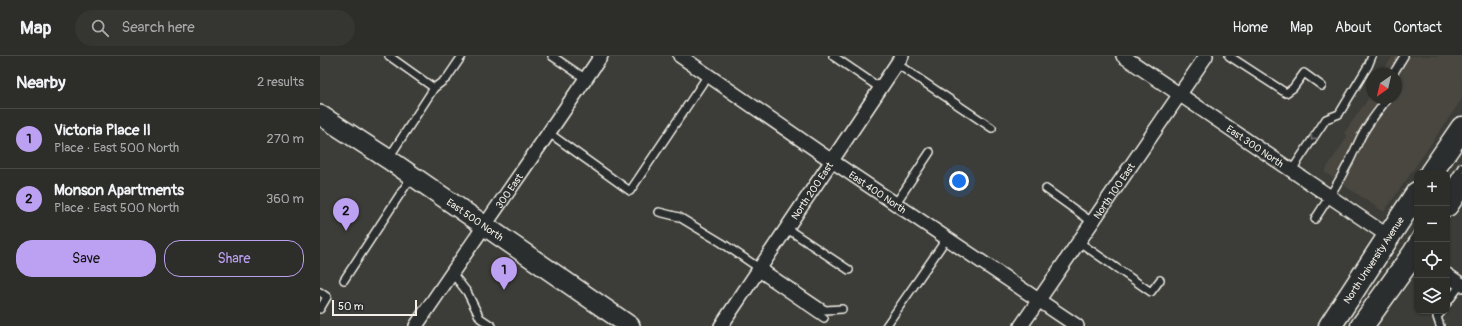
<!DOCTYPE html>
<meta charset="utf-8">
<style>
body{margin:0;font-family:Pangolin,sans-serif;background:#353532;color:#f1f3f6}
.controls{position:absolute;right:12px;bottom:12px;display:grid;overflow:hidden;border-radius:8px;box-shadow:0 1px 3px #0004}
.controls button{width:36px;height:36px;display:grid;place-items:center;padding:0;border:0;border-bottom:1px solid #484947;background:#2d2d2a;color:#f1f3f6;font:20px sans-serif}
.compass{position:absolute;left:1046px;top:12px;width:36px;height:36px;border-radius:50%;background:#2d2d2a;box-shadow:0 1px 3px #0004;rotate:214deg}
.scale{position:absolute;left:12px;bottom:10px;width:85px;box-sizing:border-box;padding-left:4px;border:2px solid #f4f1e8;border-top:0;font-size:11px;line-height:14px;white-space:nowrap;color:#f4f1e8;-webkit-text-stroke:3px #2a2d2e;paint-order:stroke}
.you{position:absolute;left:639px;top:125px;width:14px;height:14px;margin:-10px;border:3px solid #fff;border-radius:50%;background:#1a73e8;box-shadow:0 0 0 6px #1a73e833}
.badge{display:grid;place-items:center;width:26px;height:26px;border-radius:50%;background:#bca0f2;color:#111;font-size:13px;font-weight:700}
.pin{position:absolute;translate:-50% -33px;filter:drop-shadow(0 1px 2px #0008)}
.pin::after{content:'';position:absolute;top:21px;width:14px;height:12px;background:inherit;clip-path:polygon(0 0,100% 0,50% 100%)}
.list{margin:0;padding:0;list-style:none}
h2{display:flex;justify-content:space-between;align-items:center;height:52px;margin:0;padding:0 16px;font-size:17px}
h2 small{font-size:13px;font-weight:400;color:#a7a8a8}
.list li{display:grid;grid-template-columns:26px 1fr auto;gap:12px;align-items:center;box-sizing:border-box;height:60px;padding:0 16px;border-top:1px solid #484947}
.list b{display:block;font-size:15px;white-space:nowrap}
.list p{margin:0;font-size:13px;white-space:nowrap;color:#a7a8a8}
.list em{font-size:13px;font-style:normal;color:#a7a8a8}
.actions{display:flex;gap:8px;padding:12px 16px}
.actions a{flex:1;padding:9px 0;border:1px solid #bca0f2;border-radius:16px;text-align:center;font-size:14px;color:#bca0f2}
.actions .main{background:#bca0f2;color:#111}
.icon{flex:none;width:22px;height:22px;fill:none;stroke:currentColor;stroke-width:2;stroke-linecap:round;stroke-linejoin:round}
.map{position:relative;flex:none;width:1142px;height:270px;overflow:hidden}
header{display:flex;align-items:center;gap:24px;box-sizing:border-box;height:56px;padding:0 20px;background:#2d2d2a;border-bottom:1px solid #484947}
header strong{font-size:19px}
nav{display:flex;gap:22px;margin-inline-start:auto;font-size:14px}
.search{width:280px;height:36px;background:#353532;display:flex;align-items:center;gap:10px;box-sizing:border-box;padding:0 14px;border-radius:22px;color:#a7a8a8;font-size:15px}
main{display:flex}
aside{flex:1;background:#2d2d2a}
.map>svg:first-child{display:block}
.built{fill:#49463f}
.lines{fill:none;stroke-linecap:round;stroke-linejoin:round}
.lane-casing{stroke:#f4f1e8;stroke-width:10}
.street-casing{stroke:#f4f1e8;stroke-width:16}
.secondary-casing{stroke:#f4f1e8;stroke-width:22}
.highway-casing{stroke:#f4f1e8;stroke-width:25}
.lane{stroke:#2a2d2e;stroke-width:7}
.street{stroke:#2a2d2e;stroke-width:13}
.secondary{stroke:#2a2d2e;stroke-width:19}
.highway{stroke:#2a2d2e;stroke-width:22}
.oneway{stroke:#71726f}
.labels{text-anchor:middle;stroke-width:3;stroke-linejoin:round;paint-order:stroke}
.street-label{font-size:10px;fill:#f4f1e8;stroke:#2a2d2e}
</style>
<header>
<strong>Map</strong>
<div class="search"><svg class="icon" aria-label="search" viewBox="0 0 24 24"><circle cx="10" cy="10" r="6"/><path d="M15 15l6 6"/></svg>Search here</div>
<nav><a>Home</a><a>Map</a><a>About</a><a>Contact</a></nav>
</header>
<main>
<aside>
<h2>Nearby<small>2 results</small></h2>
<ul class="list">
<li><span class="badge">1</span><div><b>Victoria Place Il</b><p>Place · East 500 North</p></div><em>270 m</em></li>
<li><span class="badge">2</span><div><b>Monson Apartments</b><p>Place · East 500 North</p></div><em>360 m</em></li>
</ul>
<div class="actions"><a class="main">Save</a><a>Share</a></div>
</aside>
<div class="map">
<svg width="1142" height="270" viewBox="0 0 1142 270">
<rect width="100%" height="100%" fill="#3c3c38"/>
<filter id="ink" filterUnits="userSpaceOnUse"><feTurbulence type="fractalNoise" baseFrequency=".025" numOctaves="2"/><feDisplacementMap in="SourceGraphic" scale="8" xChannelSelector="R" yChannelSelector="G"/><feConvolveMatrix kernelMatrix="1 2 1 2 8 2 1 2 1" color-interpolation-filters="sRGB"/></filter>
<g filter="url(#ink)">
<path class="built" d="M1073,0H1142V43L1064,156L1004,116L1027,81L1024,77L1052,37V42H1076V18H1060Z"/>
<g class="lines">
<g class="lane-casing">
<path id="lane" d="M69,0L114,32
M232,0L266,23
M513,0L560,32
M909,0L966,37L973,32L984,17L1002,30
M577,8L672,72
M1073,18L1084,0
M229,77L310,135L388,19
M68,103L114,32L127,22L142,0
M972,114L1006,63L1019,58L1048,10L1052,0
M1134,124L1142,111
M726,133L772,166
M576,147L610,96
M339,156L359,161L402,187L439,212
M995,163C1012,138 1027,112 1039,85C1045,71 1056,58 1065,46L1064,42
M466,172L529,214
M759,186L831,236L840,224
M1089,191L1097,178
M440,210L505,254L522,253
M437,216L504,262
M132,217L147,236L160,262L172,270
M24,224L92,120
M0,236L7,241L0,253
M1127,247L1141,228
M566,270L627,182
M1120,270L1117,261L1122,255"/>
</g>
<g class="street-casing">
<g id="street">
<path id="s1" d="M360,0L512,105L757,270"/>
<path id="s2" d="M803,0L1068,180"/>
<path d="M1127,219L1142,229"/>
<path id="s3" d="M96,270C157,179 220,91 281,0"/>
<path id="s4" d="M401,270L582,0"/>
<path id="s5" d="M701,270L886,0"/>
</g>
</g>
<g class="secondary-casing">
<g id="secondary">
<path id="s6" d="M0,59L68,103L310,270"/>
</g>
</g>
<g class="highway-casing">
<g id="highway">
<path d="M1111,117L1142,72"/>
<path d="M1127,149L1142,127"/>
<path id="s7" d="M1010,270L1097,137"/>
<path d="M1042,270L1097,193"/>
</g>
</g>
<use href="#lane" class="lane"/>
<use href="#street" class="street"/>
<use href="#secondary" class="secondary"/>
<use href="#highway" class="highway"/>
</g>
<defs><path id="oneway-chevron" d="M-2-3.5L2.5 0L-2 3.5" fill="none" stroke-width="1.6" stroke-linecap="round" stroke-linejoin="round"/></defs>
<use class="oneway" href="#oneway-chevron" transform="translate(993 82) rotate(123)"/>
</g>
<g class="labels">
<g class="street-label">
<text dy="4" stroke="none"><textPath href="#s2" startOffset="160">East 300 North</textPath></text>
<text dy="4" stroke="none"><textPath href="#s3" startOffset="164">300 East</textPath></text>
<text dy="4" stroke="none"><textPath href="#s4" startOffset="163">North 200 East</textPath></text>
<text dy="4" stroke="none"><textPath href="#s5" startOffset="164">North 100 East</textPath></text>
<text dy="4" stroke="none"><textPath href="#s1" startOffset="240">East 400 North</textPath></text>
<text dy="4" stroke="none"><textPath href="#s6" startOffset="187">East 500 North</textPath></text>
<text dy="4" stroke="none"><textPath href="#s7" startOffset="79">North University Avenue</textPath></text>
</g>
</g>
</svg>
<div class="controls">
<button>+</button>
<button>−</button>
<button><svg class="icon" aria-label="locate" viewBox="0 0 24 24"><circle cx="12" cy="12" r="6"/><path d="M12 2v4M12 18v4M2 12h4M18 12h4"/></svg></button>
<button><svg class="icon" aria-label="layers" viewBox="0 0 24 24"><path d="M12 4l9 5-9 5-9-5zM3 14l9 5 9-5"/></svg></button>
</div>
<svg class="compass" viewBox="-18 -18 36 36"><path d="M0-13l5 13h-10z" fill="#e53935"/><path d="M0 13l5-13h-10z" fill="#a7a8a8"/></svg>
<div class="scale">50 m</div>
<div class="you"></div>
<div class="pin badge" style="left:184px;top:234px">1</div>
<div class="pin badge" style="left:26px;top:175px">2</div>
</div>
</main>
